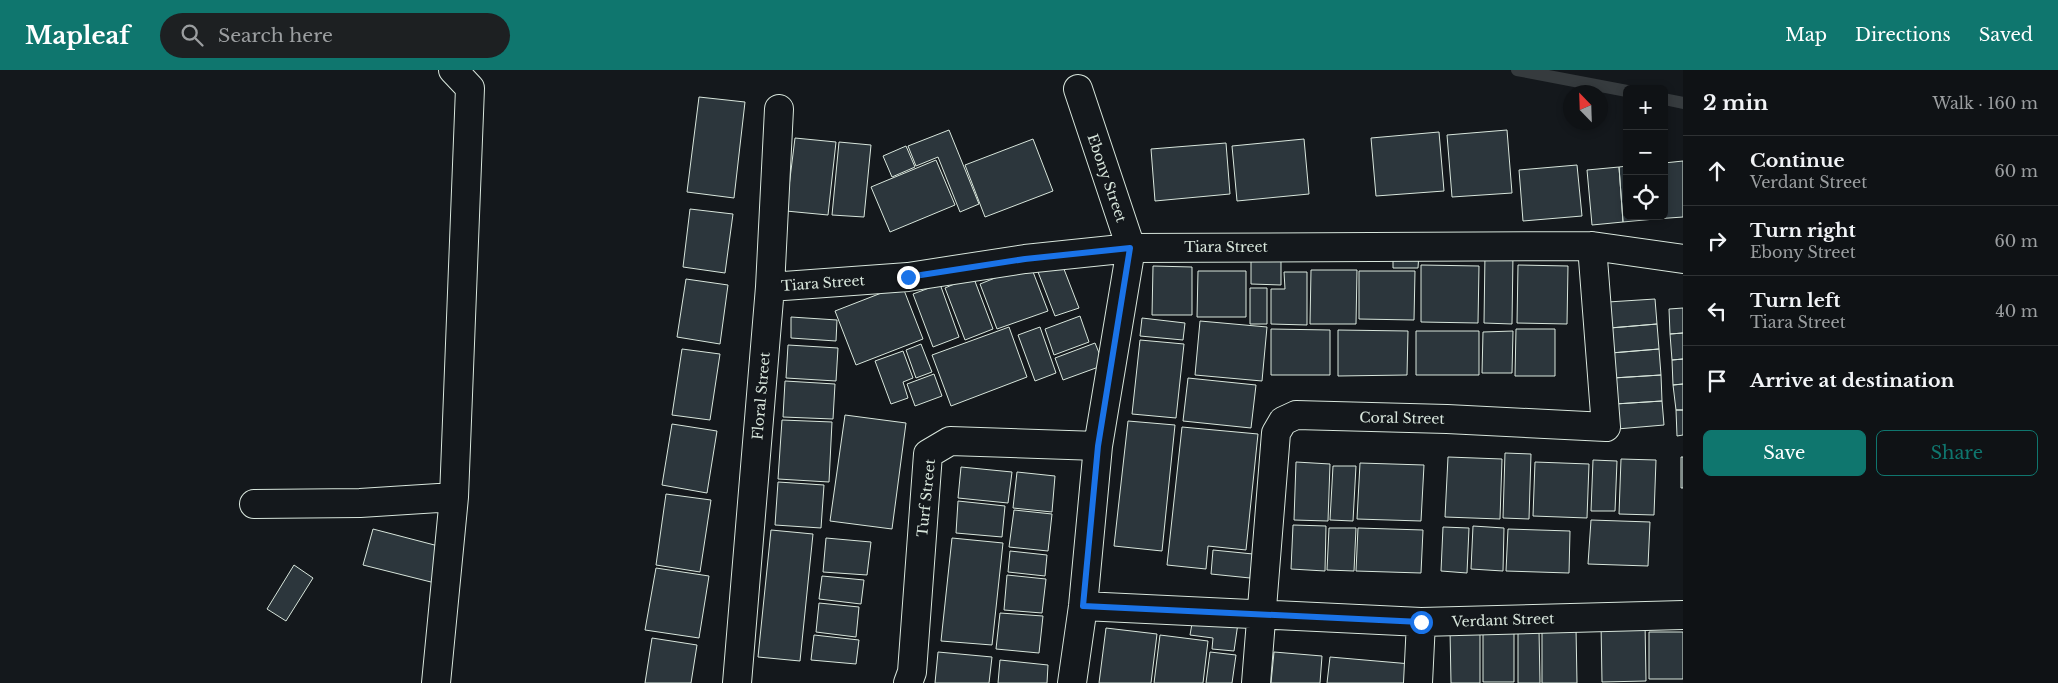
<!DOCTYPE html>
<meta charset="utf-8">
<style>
body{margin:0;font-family:"Libre Baskerville",serif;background:#1d2022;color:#f1f3f6}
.controls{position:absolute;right:15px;top:15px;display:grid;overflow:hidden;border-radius:8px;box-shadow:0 2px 8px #0003}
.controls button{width:45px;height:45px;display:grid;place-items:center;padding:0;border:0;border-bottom:1px solid #2f3234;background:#0f1215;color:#f1f3f6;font:25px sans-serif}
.compass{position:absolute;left:1563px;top:15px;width:45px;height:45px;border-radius:50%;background:#0f1215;box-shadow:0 2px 8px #0003;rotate:337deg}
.stop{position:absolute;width:15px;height:15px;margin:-11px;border:4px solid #1a73e8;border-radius:50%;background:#fff}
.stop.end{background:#1a73e8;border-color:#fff;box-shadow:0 1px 5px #0008}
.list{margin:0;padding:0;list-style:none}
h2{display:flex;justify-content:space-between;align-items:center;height:65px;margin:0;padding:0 20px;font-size:21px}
h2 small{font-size:16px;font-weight:400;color:#9b9ea0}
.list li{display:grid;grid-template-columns:32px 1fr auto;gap:15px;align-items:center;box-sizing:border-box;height:70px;padding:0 20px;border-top:1px solid #2f3234}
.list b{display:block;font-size:19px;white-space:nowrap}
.list p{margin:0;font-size:16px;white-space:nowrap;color:#9b9ea0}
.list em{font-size:16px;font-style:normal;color:#9b9ea0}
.actions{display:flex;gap:10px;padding:15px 20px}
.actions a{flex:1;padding:11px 0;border:1px solid #0f766e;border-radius:8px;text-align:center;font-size:18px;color:#0f766e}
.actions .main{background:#0f766e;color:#fff}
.icon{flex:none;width:28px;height:28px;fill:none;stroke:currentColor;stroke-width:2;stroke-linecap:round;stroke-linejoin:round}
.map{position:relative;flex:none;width:1683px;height:613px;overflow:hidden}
header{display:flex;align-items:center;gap:30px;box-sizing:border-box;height:70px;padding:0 25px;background:#0f766e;color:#fff}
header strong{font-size:24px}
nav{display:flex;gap:28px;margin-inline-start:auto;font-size:18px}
.search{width:350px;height:45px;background:#1d2022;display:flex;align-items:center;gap:12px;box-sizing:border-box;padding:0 18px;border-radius:28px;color:#9b9ea0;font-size:19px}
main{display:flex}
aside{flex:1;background:#0f1215}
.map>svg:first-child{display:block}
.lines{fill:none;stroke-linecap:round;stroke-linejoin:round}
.stream{stroke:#363b3e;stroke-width:12}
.building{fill:#2c363c;stroke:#d8e6dc}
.minor-casing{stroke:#d8e6dc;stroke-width:30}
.minor{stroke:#14181c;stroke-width:28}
.route{stroke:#1a73e8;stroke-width:6}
.labels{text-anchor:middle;stroke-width:4;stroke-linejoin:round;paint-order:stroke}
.street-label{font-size:14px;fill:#d8e6dc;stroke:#14181c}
</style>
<header>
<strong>Mapleaf</strong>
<div class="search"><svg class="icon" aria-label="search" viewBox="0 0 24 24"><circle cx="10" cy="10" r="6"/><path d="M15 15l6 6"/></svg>Search here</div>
<nav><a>Map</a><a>Directions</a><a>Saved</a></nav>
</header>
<main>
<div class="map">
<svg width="1683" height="613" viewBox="0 0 1683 613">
<rect width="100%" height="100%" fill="#14181c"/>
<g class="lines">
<path class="stream" d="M1517,0L1627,21
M1664,29L1683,33"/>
</g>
<path class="building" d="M699,27L745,32L734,128L687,122Z
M949,60L979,134L960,142L938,87L916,96L908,76Z
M1507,60L1512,123L1452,127L1447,65Z
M1439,62L1444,121L1376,126L1371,68Z
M795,68L836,72L828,145L786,141Z
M1033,69L1053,121L985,147L965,95Z
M1304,69L1309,124L1237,131L1232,76Z
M839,72L871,75L864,147L832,145Z
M1226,73L1230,124L1155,131L1151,79Z
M906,76L915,97L892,107L883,86Z
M936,90L955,135L890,162L871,117Z
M1683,91V147L1655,149V146H1664V93Z
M1577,95L1582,146L1523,151L1519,100Z
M1627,96V146H1655V149L1623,152L1619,97Z
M1619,97L1623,152L1592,155L1587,100Z
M690,139L733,144L725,203L683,197Z
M1393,183H1419L1418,198H1393Z
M1485,183L1513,184L1512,254L1484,253Z
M1251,189L1281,190V215L1251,214Z
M1030,194L1048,241L997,259L980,214Z
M1062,194L1079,238L1055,246L1038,202Z
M1421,195L1479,196L1478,253L1421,252Z
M1518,195L1568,196L1567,254L1517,253Z
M1153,196L1192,197V245H1152Z
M1311,200H1357L1356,254H1310Z
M1198,201H1246V247H1197Z
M1359,201H1415L1414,250L1359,249Z
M1284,202H1307V255L1271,254V219H1285Z
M973,206L993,259L965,270L945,218Z
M686,209L728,215L720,274L677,267Z
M940,214L959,267L933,277L913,224Z
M902,215L923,269L856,295L835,241Z
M1250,218H1267V254H1250Z
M1655,229L1657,254L1610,258L1608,232Z
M1683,238V263L1670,264L1669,239Z
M1080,246L1089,272L1054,285L1045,259Z
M791,247L837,250L836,271L791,268Z
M1142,248L1185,253L1183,270L1140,266Z
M1200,251L1267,257L1262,311L1195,305Z
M1657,254L1659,279L1611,283L1610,258Z
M1009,257L1027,307L951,336L932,285Z
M1040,257L1056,303L1035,311L1018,265Z
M1271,259L1330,260V305H1271Z
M1516,259H1555V306H1515Z
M1338,260L1408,261L1407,305L1338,306Z
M1416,261H1479V305H1416Z
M1513,261L1512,303H1482L1483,262Z
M1683,263V289L1672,290L1670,264Z
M1140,270L1184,274L1176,348L1132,344Z
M1095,273L1104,295L1063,310L1055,288Z
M921,274L932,302L916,308L906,280Z
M788,275L838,278L836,311L786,308Z
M682,279L720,284L710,350L672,345Z
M1659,279L1661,305L1613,308L1611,283Z
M903,281L913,308L903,312L908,328L891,334L875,291Z
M1683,289V314L1673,315L1672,290Z
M934,304L942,326L915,336L907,314Z
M1661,305L1662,331L1615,334L1613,308Z
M1188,308L1256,315L1251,358L1183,351Z
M785,311L835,314L833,349L783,347Z
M1683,314V340H1676L1673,315Z
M1662,331L1664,355L1617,359L1615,334Z
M1676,340H1683V365L1677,366Z
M845,345L906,353L892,459L830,451Z
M782,350L832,352L829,412L778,409Z
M1128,351L1175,355L1162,481L1114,476Z
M672,354L717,361L707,423L662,415Z
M1182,357L1258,364L1246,480L1208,476L1206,499L1167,495Z
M1505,383L1531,384L1529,449L1503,448Z
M1448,387L1502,389L1500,449L1445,447Z
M1681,387H1683V418H1681Z
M1621,389L1656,390L1654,445L1619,444Z
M1593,390L1617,391L1615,441H1591Z
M1296,392L1330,394L1328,451L1294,450Z
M1535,392L1589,394L1587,448L1533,446Z
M1360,393L1424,395L1421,451L1357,449Z
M1333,396H1356L1353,451L1330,450Z
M961,397L1012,402L1008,433L958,428Z
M1017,402L1055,406L1052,442L1013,438Z
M778,412L824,415L821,458L775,455Z
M666,424L711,430L700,502L656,495Z
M958,431L1005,436L1002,467L956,463Z
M1014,440L1052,444L1048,481L1009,477Z
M1591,450L1650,452L1648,496L1588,494Z
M1293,455L1326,456L1325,501L1291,499Z
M1473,456L1504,458L1503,501L1471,499Z
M1443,457L1469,458L1467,503L1441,501Z
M1329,458H1356L1354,501L1327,500Z
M1358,458L1423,460L1421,503L1356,501Z
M373,459L446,478L435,513L363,495Z
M1508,459L1570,461L1569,503L1506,501Z
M771,460L813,464L800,591L758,587Z
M826,468L871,472L867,505L823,502Z
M952,468L1003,473L992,575L941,571Z
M1213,480L1253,484L1250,508L1211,504Z
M1010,481L1047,485L1045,506L1008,502Z
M294,495L313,508L286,551L267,539Z
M656,498L709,506L699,568L645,560Z
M1007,505L1046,509L1042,543L1004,540Z
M822,506L864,510L861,534L819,529Z
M819,533L859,537L856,567L816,562Z
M1000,543L1043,546L1039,583L996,579Z
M1193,548L1238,553L1234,581L1212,579L1213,568L1190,565Z
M1645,552L1646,611L1602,612L1601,553Z
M1106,558L1157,564L1151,613H1099Z
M1542,558H1576L1577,613H1542Z
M1480,559V613H1451L1450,560Z
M1483,560H1514V612H1483Z
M1518,560H1539L1540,613H1518Z
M1649,562H1683V609H1649Z
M814,565L859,570L856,594L811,590Z
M1160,565L1208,571L1203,613H1154Z
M652,568L697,575L691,613H645Z
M938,582L992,587L989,613H935Z
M1210,582L1236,585L1232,613H1206Z
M1274,582L1322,586L1320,613H1271Z
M1330,587L1411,594L1410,613H1327Z
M1000,590L1048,595L1047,613H998Z"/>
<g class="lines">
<g class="minor-casing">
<path id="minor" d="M770,217L908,207L1025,189L1131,178L1592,176L1683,189
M254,434L360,433L454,427
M1083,536L1421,552L1683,545
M436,613L454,427L470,18L453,0
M737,613L770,217L779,39
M908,613L912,602L928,384L950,371L1098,376
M1072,613L1083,536L1098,376L1131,178L1078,19
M1256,613L1276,363L1283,351L1296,345L1447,349L1606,357L1592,176
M1418,613L1421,552"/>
</g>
<use href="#minor" class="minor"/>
</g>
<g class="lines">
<path class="route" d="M908,207L1025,189L1130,178L1098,376L1083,536L1421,552"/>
</g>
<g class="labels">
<g class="street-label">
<text transform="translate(1107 108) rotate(71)" y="5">Ebony Street</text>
<text x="1226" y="182">Tiara Street</text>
<text transform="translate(823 213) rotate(-4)" y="5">Tiara Street</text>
<text transform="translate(761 326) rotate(-85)" y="5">Floral Street</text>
<text transform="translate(1402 348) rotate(1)" y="5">Coral Street</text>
<text transform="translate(926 428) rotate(-84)" y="5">Turf Street</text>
<text transform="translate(1503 550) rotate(-2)" y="5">Verdant Street</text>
</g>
</g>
</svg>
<div class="controls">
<button>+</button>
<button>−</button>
<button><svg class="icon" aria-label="locate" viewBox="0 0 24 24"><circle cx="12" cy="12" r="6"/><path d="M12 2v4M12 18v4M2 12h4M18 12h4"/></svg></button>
</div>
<svg class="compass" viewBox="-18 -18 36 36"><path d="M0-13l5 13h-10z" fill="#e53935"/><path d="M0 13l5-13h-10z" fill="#9b9ea0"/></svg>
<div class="stop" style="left:1421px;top:552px"></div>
<div class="stop end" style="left:908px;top:207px"></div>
</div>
<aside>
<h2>2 min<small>Walk · 160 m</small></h2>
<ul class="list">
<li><svg class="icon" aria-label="ahead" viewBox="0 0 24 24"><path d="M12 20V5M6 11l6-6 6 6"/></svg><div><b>Continue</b><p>Verdant Street</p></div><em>60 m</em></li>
<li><svg class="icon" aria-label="right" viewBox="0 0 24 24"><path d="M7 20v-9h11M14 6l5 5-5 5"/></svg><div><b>Turn right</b><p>Ebony Street</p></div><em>60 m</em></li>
<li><svg class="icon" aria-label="left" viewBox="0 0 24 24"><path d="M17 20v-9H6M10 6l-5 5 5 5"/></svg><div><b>Turn left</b><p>Tiara Street</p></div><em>40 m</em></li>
<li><svg class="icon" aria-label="arrive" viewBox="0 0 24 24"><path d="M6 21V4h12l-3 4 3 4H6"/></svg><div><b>Arrive at destination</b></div></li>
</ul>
<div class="actions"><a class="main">Save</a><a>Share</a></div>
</aside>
</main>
